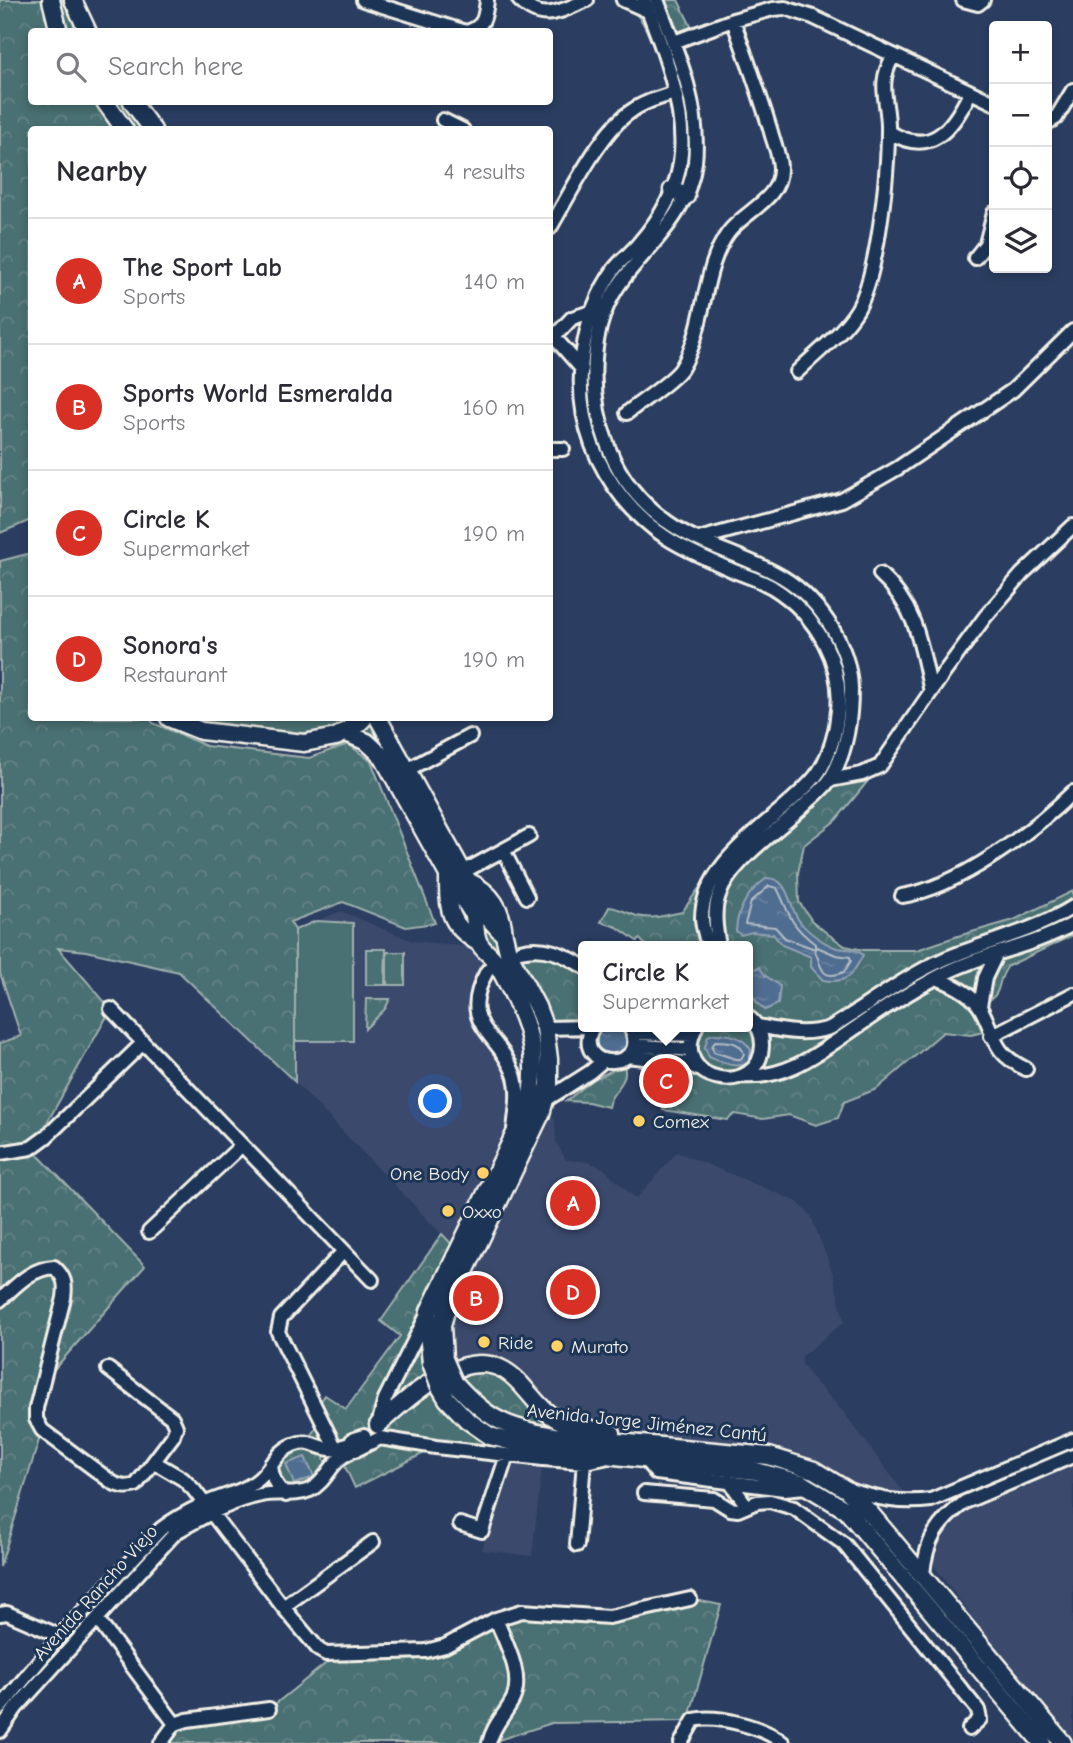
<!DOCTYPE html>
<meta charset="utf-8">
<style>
body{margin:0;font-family:"Comic Neue",sans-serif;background:#f2f2f3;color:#2b2b33}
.controls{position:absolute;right:21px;top:21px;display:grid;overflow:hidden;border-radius:7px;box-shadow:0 4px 10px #0003}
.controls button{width:63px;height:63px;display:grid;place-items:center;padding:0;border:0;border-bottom:2px solid #e1e1e2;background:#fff;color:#2b2b33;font:35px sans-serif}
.you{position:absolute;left:436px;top:1102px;width:24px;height:24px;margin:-18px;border:5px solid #fff;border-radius:50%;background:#1a73e8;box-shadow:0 0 0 10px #1a73e833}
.badge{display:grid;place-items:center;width:46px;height:46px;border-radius:50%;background:#d93025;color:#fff;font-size:23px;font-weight:700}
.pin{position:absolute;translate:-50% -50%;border:4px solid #fff;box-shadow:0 2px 7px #0006}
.popup{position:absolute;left:578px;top:941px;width:175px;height:91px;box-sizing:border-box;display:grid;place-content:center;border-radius:7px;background:#fff;filter:drop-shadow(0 2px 5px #0005);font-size:23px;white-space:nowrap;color:#7c7c81}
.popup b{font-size:26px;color:#2b2b33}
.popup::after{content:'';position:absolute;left:50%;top:100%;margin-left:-14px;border:14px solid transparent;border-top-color:#fff}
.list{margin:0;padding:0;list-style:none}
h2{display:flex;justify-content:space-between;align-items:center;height:91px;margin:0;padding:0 28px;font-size:30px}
h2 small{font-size:23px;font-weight:400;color:#7c7c81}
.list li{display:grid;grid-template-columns:46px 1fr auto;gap:21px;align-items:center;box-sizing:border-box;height:126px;padding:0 28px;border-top:2px solid #e1e1e2}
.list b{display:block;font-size:26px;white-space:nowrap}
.list p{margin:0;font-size:23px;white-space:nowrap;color:#7c7c81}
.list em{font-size:23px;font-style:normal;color:#7c7c81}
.icon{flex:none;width:38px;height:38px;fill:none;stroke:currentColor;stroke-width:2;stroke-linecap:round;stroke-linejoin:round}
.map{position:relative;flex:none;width:1073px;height:1743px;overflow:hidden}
.search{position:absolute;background:#fff;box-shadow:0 4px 10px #0003;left:28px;top:28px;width:525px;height:77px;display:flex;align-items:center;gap:18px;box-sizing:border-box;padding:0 24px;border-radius:7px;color:#7c7c81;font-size:26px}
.panel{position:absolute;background:#fff;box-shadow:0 4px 10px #0003;left:28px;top:126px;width:525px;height:595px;border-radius:7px}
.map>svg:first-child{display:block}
.built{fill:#3b496d}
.green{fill:#4a6f72;stroke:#9fb0ad;stroke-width:2}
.forest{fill:url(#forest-crowns);stroke:#9fb0ad;stroke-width:2}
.water{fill:url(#water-ripples);stroke:#92a2b3;stroke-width:2}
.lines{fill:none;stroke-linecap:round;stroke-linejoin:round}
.shore{stroke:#b2bcc5;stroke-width:2}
.minor-casing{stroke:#f4f1e8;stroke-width:18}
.major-casing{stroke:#f4f1e8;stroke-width:21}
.minor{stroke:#1d3557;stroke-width:12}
.major{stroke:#1d3557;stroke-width:16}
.major-bridge-casing{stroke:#f4f1e8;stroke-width:21;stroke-linecap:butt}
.major-bridge{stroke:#1d3557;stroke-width:16}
.poi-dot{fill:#ffd166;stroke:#1d3557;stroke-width:2.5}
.labels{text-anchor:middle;stroke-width:6;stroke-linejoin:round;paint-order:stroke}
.poi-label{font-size:19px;fill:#f4f1e8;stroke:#1d3557;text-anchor:start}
.street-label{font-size:19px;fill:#f4f1e8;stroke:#1d3557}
</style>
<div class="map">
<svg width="1073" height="1743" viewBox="0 0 1073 1743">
<defs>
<pattern id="forest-crowns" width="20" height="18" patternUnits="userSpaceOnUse" patternTransform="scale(1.75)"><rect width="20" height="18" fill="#4a6f72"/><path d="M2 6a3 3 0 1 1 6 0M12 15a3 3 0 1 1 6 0" fill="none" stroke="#658486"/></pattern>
<pattern id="water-ripples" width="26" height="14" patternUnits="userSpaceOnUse" patternTransform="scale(1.75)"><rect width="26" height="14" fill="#506d90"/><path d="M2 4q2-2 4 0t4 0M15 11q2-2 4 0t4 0" fill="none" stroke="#6a82a0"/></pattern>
</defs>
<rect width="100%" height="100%" fill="#2b3e61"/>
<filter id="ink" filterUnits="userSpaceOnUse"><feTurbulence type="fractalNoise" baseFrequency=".0143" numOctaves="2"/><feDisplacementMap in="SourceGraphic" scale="14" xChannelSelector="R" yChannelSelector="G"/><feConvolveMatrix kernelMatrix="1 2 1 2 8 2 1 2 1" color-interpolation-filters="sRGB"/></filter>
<g filter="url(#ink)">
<path class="built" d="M341,911L412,941L483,948L489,954L487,971L476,1006L514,1075V1136L458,1251L295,1082V930Z
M541,1114L555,1119L556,1142L566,1160L589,1162L603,1168L636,1199L677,1152L796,1201L811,1216L833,1274L844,1322L802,1356V1364L811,1377L844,1413L911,1502L886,1501L814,1470L669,1446L574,1424L444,1359L442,1325Z
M512,1456L543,1459L532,1556L482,1550Z
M1073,1461V1738L991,1642L935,1567L933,1561L941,1535L950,1522L964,1510L986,1497Z"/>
<path class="green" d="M316,921L353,923V1041H295V930Z
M366,949H386L385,985H366Z
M387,952H405V985H387Z"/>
<path class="forest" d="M0,0H73L88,31L32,32V102H132L153,129L32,130L31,520L0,533Z
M616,0H678L695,34L660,48L654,49C643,20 642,16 616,0Z
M31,553L32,718H150L153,723L206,746L309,758L348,744L371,761L435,923L406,927L343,902L290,922L295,930V1082L179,972L86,951L58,948L111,1009L32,1149L145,1266L42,1383V1430L0,1567V1043L21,1036L0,973V561Z
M169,718H378L407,770L382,756L352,734L304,743Z
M880,766L836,820L804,845L798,873L799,902L812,921L828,934L845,946L864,950H917L958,936L1014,920L1073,891V935L1008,966C993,986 1007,992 980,1006L991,1036L983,1032L971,1035L943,1032L877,1089L844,1102L838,1118L816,1125L789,1115L763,1119L735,1114L727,1120L663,1110L673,1093L681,1065L693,1060L696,1027H748V946H719L715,920L733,872L830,780Z
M734,852L707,891L708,946H646L640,939L637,941L617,927L601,922L609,907C620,908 627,913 637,916C652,920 667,915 682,912L714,867Z
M490,919L508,952L495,959L476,926Z
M530,948L584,967V1027L545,1028L517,970L520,951Z
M366,999H390L385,1009L365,1029Z
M622,1059C633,1085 611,1087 608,1107L588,1102L566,1101L594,1079L615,1069L618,1061Z
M442,1234L458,1251L429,1311L440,1387L490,1436L608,1457L436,1447L355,1488L341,1458L380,1438L376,1430L364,1436L321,1448L328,1471L321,1482L265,1494L176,1532L0,1731V1708L151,1538L249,1486L310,1436L321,1421L315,1409L325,1395L346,1409L400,1336L381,1321Z
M493,1366L561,1420L669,1446L530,1432L454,1382L462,1368Z
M690,1599L721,1605L688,1721L552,1723L489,1743H153L175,1724L269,1709L335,1656L426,1651L511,1613L593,1617Z"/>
<path class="water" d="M767,878C792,879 787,908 801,923C809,933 825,944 837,948C847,950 855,947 863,955C852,976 847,984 823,980L811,967V957L782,945L773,934L752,932L741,935L736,931C737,908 749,891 767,878Z
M759,967L766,976L780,986L778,1004L765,1010C751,998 748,990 748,972Z
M593,1027H630L632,1029L625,1058L596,1056Z
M713,1034C729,1034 742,1035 751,1050L749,1062C736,1070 722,1062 709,1057L705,1047L708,1036Z
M305,1457L314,1477L294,1484L286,1464Z"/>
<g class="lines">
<path class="shore" d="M769,886L777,888C791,916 788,923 815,944V949L785,938L775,927L745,924L751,902Z
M817,947L836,955L850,957L851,961L844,972C819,982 822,965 815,951Z
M715,1041C727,1041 741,1041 744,1054L741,1059H736L714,1052L712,1047Z"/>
<g class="minor-casing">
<path id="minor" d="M363,0L466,32
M519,0C543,24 560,11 587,0
M623,0L648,11
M644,0C662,45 688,113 680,162C676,192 658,221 639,243C632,252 622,259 615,268C580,316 571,390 592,445C607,483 633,516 667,538C687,551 712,561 734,571C746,576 760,580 772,587C816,614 846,665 837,718C835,737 827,762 815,777C780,819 702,858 702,918C702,927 706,937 708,946
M657,0C677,51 701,106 695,162C688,214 654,240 624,278C587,325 588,396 609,449C620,477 641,504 666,521C699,545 740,554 775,573C816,594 850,643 851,689C851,720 847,751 831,778C825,788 814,796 807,803C780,830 732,859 719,895C713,911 716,930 719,946
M963,0L978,4L983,0
M467,32C485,26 485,17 487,0
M674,42L733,20L773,9L785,8L813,17L994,103
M443,120L463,130
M1047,123L1056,118L1073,90
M888,131C930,158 952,130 970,93
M550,228C569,196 600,132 630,112C643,102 659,98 675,93
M975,258L986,244L994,213
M550,337H554L572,318L591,312
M554,337L582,369
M797,372C817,352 842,334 857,310C878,276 888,172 888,130C889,102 876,85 893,57
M627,413C640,402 672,382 681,369C707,327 701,270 728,233C744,211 781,200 780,168C780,156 774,144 771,132C760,94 746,57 733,20
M550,449H563
M699,539L842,500L898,468L1013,390L1073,331
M880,574C917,607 921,646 931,692
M407,770L470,736
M830,780L862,774L880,766L941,677L985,617L1022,574L1073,526
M503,850L527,897
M463,872L529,836
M902,896C959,887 1032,832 1073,792
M520,951C544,945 564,954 584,967
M487,971C457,1026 498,1031 514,1074C520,1091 516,1111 514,1129
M936,978C952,984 972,993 981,1009C997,1038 991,1052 1026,1069
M980,1006L985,978L996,955
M111,1009L372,1280
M758,1026C784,1031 804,1036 830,1028C870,1004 913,970 957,954C997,939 1036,930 1073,907
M593,1027C569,1072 654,1073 630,1027
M696,1027C668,1084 761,1099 762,1045C762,1033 758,1024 748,1017
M545,1028L592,1027
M633,1033L692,1035
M991,1036L1073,994
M634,1045L690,1050
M627,1056L686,1063L698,1069
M742,1076C787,1080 821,1051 857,1027C881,1010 908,993 934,979C977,954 1029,949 1073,924
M546,1100L590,1072L603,1061
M0,1153L31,1148L46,1137L143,1043
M149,1232L242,1145
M0,1300C17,1285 30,1269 54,1267C65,1277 66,1284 64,1298L36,1408V1419L42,1430L113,1483C121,1487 127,1488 136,1485L173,1436L176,1427L172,1418L108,1369
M378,1425L385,1399L427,1315
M352,1440L364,1436
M336,1449L278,1332L281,1318L343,1252
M356,1450L380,1438L436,1447L543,1459L584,1462L604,1458
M646,1461L656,1473L784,1489L806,1487
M154,1462L183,1479L194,1490L283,1607L319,1650L326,1654L426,1651L445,1646L496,1619L522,1611L609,1617L690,1599
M271,1464C272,1478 275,1486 286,1495
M729,1481L747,1506
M849,1490C879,1499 900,1504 931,1500L1073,1440
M644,1493L714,1499L730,1509L738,1510L757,1502L770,1501L794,1508L844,1544L978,1710L980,1719L969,1729
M460,1524L482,1531L507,1455
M577,1545L584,1462
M923,1574C926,1540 937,1523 965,1502L1073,1456
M283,1607L373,1542
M0,1614L7,1613L60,1636
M97,1619L175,1724
M0,1708L60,1636L161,1529C174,1519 189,1511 204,1504C221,1496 244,1492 259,1479C272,1468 276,1452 293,1445C311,1438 315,1448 330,1449C336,1450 341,1447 346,1445
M175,1724L187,1720L269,1709
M0,1731L16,1708L176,1532C203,1517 231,1501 261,1495C278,1491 294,1497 310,1490C327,1482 331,1460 349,1453
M161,1743L175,1724
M489,1743C493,1725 505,1715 513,1699C524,1675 505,1642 496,1619
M681,1743L694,1720C717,1714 766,1728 783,1743"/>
</g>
<g class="major-casing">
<path id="major" d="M51,0L59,32
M73,0L88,32
M105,102L125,130
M132,102L153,130
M672,190L686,196
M169,718L201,731L304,743L336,737L358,724L364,718
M378,718L468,881L480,907
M346,733L367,742L382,756L448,875L471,911
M448,875C448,909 448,925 479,943
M468,881C492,893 502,909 504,935
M444,1359L442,1325L446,1311L541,1114L549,1085V1059L545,1028L537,1007L508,952L504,935L483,912
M431,1363L427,1323L429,1311L529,1104C542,1049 523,1012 497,964C493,956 484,952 479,943C475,936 476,925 474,917
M454,1382C487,1419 506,1428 554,1436L769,1456L814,1470L847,1490L870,1513L1063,1743
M440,1387L447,1399L467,1420L490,1436L531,1447L756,1471L801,1483L846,1510L1042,1743
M378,1425C405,1400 462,1346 504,1370C524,1381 535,1407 555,1418C571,1427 594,1429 612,1433"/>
</g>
<use href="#minor" class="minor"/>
<use href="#major" class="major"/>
<g class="major-bridge-casing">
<path id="major-bridge" d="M444,1359L454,1382
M431,1363L440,1387"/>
</g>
<use href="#major-bridge" class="major-bridge"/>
</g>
</g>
<g class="poi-dot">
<circle cx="639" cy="1121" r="7"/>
<circle cx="483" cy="1173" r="7"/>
<circle cx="448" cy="1211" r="7"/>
<circle cx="484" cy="1342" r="7"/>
<circle cx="557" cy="1346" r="7"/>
</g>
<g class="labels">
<g class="poi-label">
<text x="653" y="1128">Comex</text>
<text x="469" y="1180" text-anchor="end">One Body</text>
<text x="462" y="1218">Oxxo</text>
<text x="498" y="1349">Ride</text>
<text x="571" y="1353">Murato</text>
</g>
<g class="street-label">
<text transform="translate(647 1422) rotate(6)" y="7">Avenida Jorge Jiménez Cantú</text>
<text transform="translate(95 1592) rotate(-48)" y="7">Avenida Rancho Viejo</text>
</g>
</g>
</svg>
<div class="controls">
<button>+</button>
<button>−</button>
<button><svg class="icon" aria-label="locate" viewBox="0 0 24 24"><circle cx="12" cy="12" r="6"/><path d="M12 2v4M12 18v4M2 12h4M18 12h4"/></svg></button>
<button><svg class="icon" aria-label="layers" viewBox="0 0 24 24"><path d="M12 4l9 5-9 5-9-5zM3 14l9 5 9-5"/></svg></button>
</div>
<div class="you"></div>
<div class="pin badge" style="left:573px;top:1203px">A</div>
<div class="pin badge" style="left:476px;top:1298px">B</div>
<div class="pin badge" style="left:666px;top:1081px">C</div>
<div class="popup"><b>Circle K</b>Supermarket</div>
<div class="pin badge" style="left:573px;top:1292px">D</div>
<div class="search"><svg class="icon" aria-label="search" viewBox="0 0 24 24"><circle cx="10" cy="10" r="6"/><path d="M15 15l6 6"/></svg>Search here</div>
<section class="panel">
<h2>Nearby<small>4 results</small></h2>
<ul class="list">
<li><span class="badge">A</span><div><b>The Sport Lab</b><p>Sports</p></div><em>140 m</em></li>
<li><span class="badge">B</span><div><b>Sports World Esmeralda</b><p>Sports</p></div><em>160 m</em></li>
<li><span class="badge">C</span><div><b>Circle K</b><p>Supermarket</p></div><em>190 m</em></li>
<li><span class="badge">D</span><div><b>Sonora's</b><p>Restaurant</p></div><em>190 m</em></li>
</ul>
</section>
</div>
